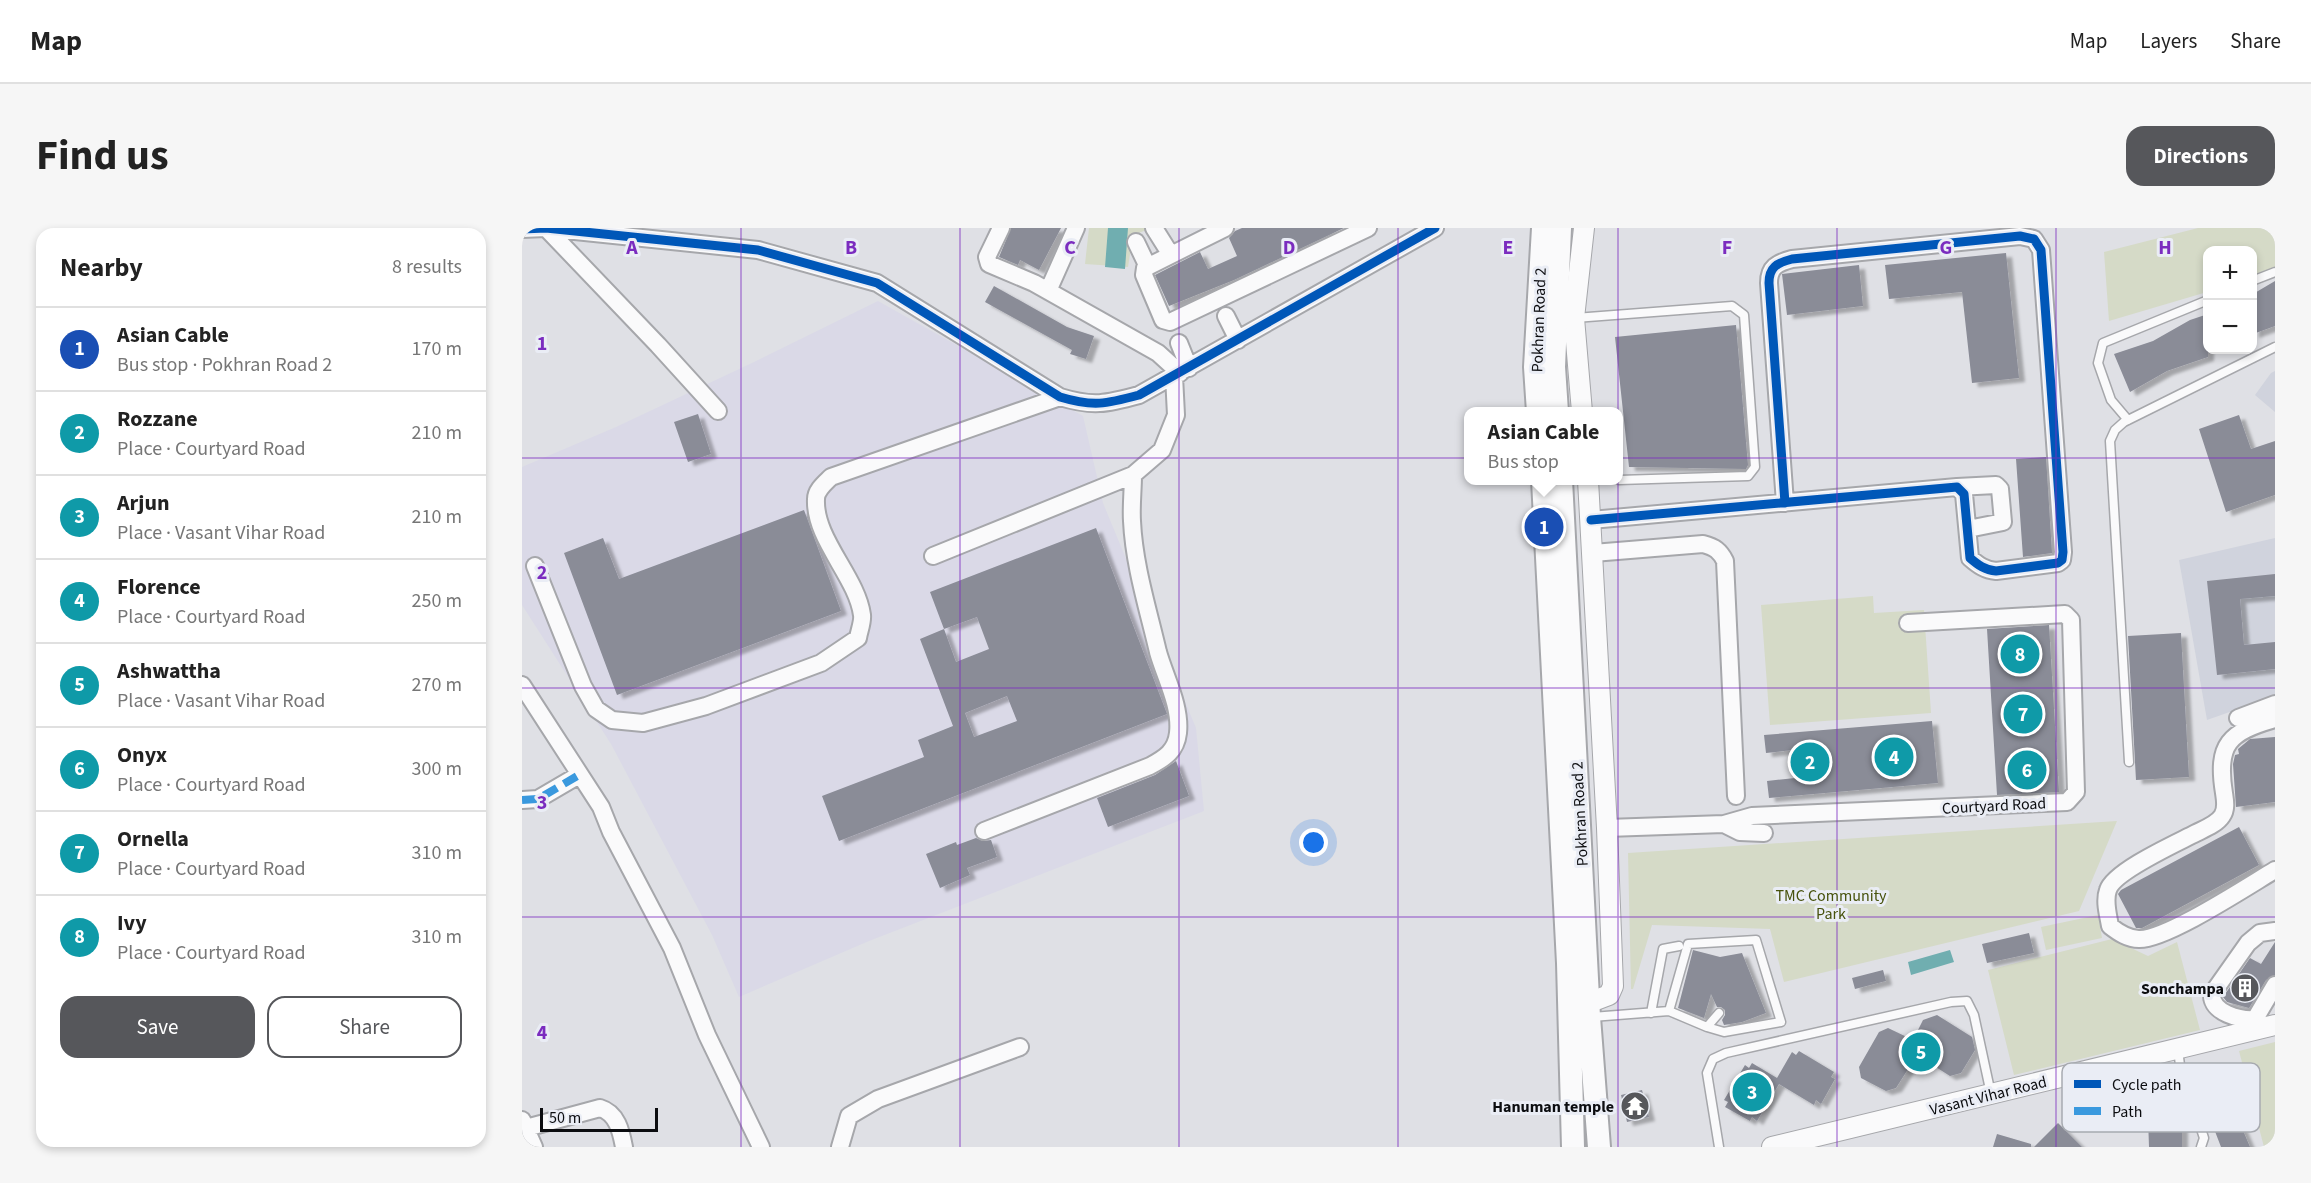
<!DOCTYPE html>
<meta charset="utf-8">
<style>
body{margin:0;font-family:"Source Sans 3",sans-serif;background:#f6f6f6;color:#222}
.controls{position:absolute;right:18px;top:18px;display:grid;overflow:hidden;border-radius:12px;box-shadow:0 3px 9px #0003}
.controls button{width:54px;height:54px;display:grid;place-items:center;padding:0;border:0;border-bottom:2px solid #e0e0e0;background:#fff;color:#222;font:30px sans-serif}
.scale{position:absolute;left:18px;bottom:15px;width:118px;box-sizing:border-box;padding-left:6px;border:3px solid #0c0d10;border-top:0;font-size:16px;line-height:21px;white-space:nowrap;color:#0c0d10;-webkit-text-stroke:4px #eaedf5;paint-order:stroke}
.you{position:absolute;left:792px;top:615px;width:21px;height:21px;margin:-15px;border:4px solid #fff;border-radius:50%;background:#1a73e8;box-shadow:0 0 0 9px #1a73e833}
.badge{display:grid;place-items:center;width:39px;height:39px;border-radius:50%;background:#56575b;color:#fff;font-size:20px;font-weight:700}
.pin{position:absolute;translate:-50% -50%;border:3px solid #fff;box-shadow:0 2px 6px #0006}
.popup{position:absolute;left:942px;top:179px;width:159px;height:78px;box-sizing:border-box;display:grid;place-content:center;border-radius:12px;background:#fff;filter:drop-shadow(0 2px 4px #0005);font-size:20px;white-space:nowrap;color:#767676}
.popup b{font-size:22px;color:#222}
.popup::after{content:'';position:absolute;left:50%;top:100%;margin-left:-12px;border:12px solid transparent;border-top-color:#fff}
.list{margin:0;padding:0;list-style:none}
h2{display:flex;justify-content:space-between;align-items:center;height:78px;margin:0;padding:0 24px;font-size:26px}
h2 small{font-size:20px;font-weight:400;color:#767676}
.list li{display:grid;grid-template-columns:39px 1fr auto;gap:18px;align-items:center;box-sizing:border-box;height:84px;padding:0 24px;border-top:2px solid #e0e0e0}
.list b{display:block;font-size:22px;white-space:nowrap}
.list p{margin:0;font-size:20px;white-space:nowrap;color:#767676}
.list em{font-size:20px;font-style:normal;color:#767676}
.actions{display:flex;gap:12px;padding:18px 24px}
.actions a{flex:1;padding:14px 0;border:2px solid #56575b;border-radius:18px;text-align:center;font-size:21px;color:#56575b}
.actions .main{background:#56575b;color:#fff}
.map{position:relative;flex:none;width:1753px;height:919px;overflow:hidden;border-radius:18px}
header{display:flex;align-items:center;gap:36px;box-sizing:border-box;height:84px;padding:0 30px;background:#fff;border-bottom:2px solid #e0e0e0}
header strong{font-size:28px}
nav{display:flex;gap:33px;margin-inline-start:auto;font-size:21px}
.intro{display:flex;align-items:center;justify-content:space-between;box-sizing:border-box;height:144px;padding:0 36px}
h1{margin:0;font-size:42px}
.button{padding:15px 27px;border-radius:18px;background:#56575b;color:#fff;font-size:21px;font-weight:700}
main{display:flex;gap:36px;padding:0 36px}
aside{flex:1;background:#fff;border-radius:18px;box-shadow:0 3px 9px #0003}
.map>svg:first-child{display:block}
.built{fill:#d0d3dd}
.industrial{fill:#dad9e7}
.green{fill:#d5dac7}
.water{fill:#70aeb0}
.building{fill:#8a8c97;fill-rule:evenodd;filter:url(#shadow)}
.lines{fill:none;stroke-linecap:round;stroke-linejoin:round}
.service-casing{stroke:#a6a7ab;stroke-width:11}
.minor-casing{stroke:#a6a7ab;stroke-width:20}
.tertiary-casing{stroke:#a6a7ab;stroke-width:22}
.secondary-casing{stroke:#a6a7ab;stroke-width:26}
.service{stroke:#fafafb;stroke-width:8}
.minor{stroke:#fafafb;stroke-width:16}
.tertiary{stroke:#fafafb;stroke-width:20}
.secondary{stroke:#fafafb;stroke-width:22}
.quiet{stroke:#3a99de;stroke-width:8;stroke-dasharray:15 8;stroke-linecap:butt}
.cycleway-casing{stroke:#eaedf5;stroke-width:13}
.cycleway{stroke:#0057b8;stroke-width:9}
.grid{fill:none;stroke:#7b2cbf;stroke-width:1.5;stroke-opacity:0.55}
.labels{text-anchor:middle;stroke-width:6;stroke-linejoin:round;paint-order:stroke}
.street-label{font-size:16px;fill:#0c0d10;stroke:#eaedf5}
.park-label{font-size:16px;fill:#47520c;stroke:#eaedf5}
.poi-label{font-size:16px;font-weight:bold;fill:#0c0d10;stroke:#eaedf5;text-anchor:end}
.key{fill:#eaedf5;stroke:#a7aab0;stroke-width:1.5}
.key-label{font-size:16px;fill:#0c0d10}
.grid-label{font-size:20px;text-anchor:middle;font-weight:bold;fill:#7b2cbf;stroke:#eaedf5;stroke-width:6;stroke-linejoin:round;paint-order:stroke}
</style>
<header>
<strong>Map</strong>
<nav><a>Map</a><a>Layers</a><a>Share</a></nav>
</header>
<div class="intro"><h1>Find us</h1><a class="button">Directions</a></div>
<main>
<aside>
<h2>Nearby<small>8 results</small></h2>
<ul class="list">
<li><span class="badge" style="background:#1a4fb4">1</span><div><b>Asian Cable</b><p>Bus stop · Pokhran Road 2</p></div><em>170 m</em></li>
<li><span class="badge" style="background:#0f9aa8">2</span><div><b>Rozzane</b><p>Place · Courtyard Road</p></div><em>210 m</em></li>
<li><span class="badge" style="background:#0f9aa8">3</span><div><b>Arjun</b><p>Place · Vasant Vihar Road</p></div><em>210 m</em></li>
<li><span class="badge" style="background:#0f9aa8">4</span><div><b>Florence</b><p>Place · Courtyard Road</p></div><em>250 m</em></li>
<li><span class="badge" style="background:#0f9aa8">5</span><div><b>Ashwattha</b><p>Place · Vasant Vihar Road</p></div><em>270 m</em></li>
<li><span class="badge" style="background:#0f9aa8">6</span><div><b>Onyx</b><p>Place · Courtyard Road</p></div><em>300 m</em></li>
<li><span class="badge" style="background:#0f9aa8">7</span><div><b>Ornella</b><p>Place · Courtyard Road</p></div><em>310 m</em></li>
<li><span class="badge" style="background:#0f9aa8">8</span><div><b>Ivy</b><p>Place · Courtyard Road</p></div><em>310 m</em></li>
</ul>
<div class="actions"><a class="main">Save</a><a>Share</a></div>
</aside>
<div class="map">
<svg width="1753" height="919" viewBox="0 0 1753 919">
<defs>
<filter id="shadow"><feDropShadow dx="6" dy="4" stdDeviation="1.5" flood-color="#0004"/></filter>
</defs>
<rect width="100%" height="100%" fill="#dfe0e5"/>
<path class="built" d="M1753,143V184L1733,167L1749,145Z
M1753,310V468L1685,492L1657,332Z"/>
<path class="industrial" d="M356,73L561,188L581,275L674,500L682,583L347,713L217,769L190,707L89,516L0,377V239L94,199L232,134Z"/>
<path class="green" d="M567,0H630L611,7L606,39L563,36Z
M1676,0H1753V41L1731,51L1730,22H1686L1685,64L1587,93L1582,24Z
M1351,368L1352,385L1402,382L1409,485L1248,497L1239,377Z
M1595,593L1557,683L1262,754L1248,701L1130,697L1111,761H1109L1106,625Z
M1576,687L1580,710L1524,722L1519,699Z
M1590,711L1626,728L1655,714L1678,802L1492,847L1466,742Z
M1753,814V919H1742L1717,823Z"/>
<path class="water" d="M586,0H606L603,41L583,39Z
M1428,722L1432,734L1389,747L1386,734Z"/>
<path class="building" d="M489,0H539L517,42L498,32L496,37L477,29Z
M720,0H822L712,52L647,78L633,47L678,24L686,41L715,28L707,10L713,3Z
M1484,25L1497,150L1450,155L1440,64L1367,71L1363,37Z
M1337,37L1341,78L1265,87L1260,46Z
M1753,53V98L1731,106V66Z
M472,58L545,99L572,108L564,131L548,126L550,122L463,74Z
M1686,86V129L1645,143L1608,164L1592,126L1631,113L1668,92Z
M1214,97L1226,237L1224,241L1107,239L1093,109Z
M176,186L189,226L166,234L152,194Z
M1717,187L1729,221L1753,213V267L1704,284L1677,201Z
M1524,229L1530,325L1501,329L1494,231Z
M282,282L319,383L95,467L42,325L81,310L97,351Z
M574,300L645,486L317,613L300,568L402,529L396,512L431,498L398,411L422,401L408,364ZM455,389L467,421L434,434L422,401ZM485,468L495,493L452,509L443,485Z
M1753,346V368L1718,371L1722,417L1753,414V441L1695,447L1685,353Z
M1527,397L1537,564L1475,567L1465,401Z
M1659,405L1667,549L1614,552L1606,408Z
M1410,493L1416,555L1247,570L1245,553L1273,550L1271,522L1244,525L1242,507Z
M1753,509V574L1714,579L1711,536L1713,527L1717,526L1716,521L1728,511Z
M654,533L667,568L586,599L575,570L633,547Z
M1717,599L1737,637L1620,700H1614L1596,666L1599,662Z
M454,610L461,613L469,612L475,629L445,640L448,647L418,660L404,626L434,614L435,617Z
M1507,705L1512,725L1465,735L1460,716Z
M1753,714V747L1744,752L1727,780L1705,774L1701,769L1728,730L1739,736Z
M1171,722L1198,729L1220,725L1244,785L1220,794L1202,797L1200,792L1203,787V782L1199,779H1195L1189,766L1182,790L1156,780Z
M1361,742L1364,753L1333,761L1330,750Z
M1415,787L1450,809L1453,822L1439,845L1428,848L1395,827L1374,860L1364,863L1339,850L1337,839L1357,804L1366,800L1391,812L1401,792Z
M1277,823L1312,844L1309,849L1313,851L1299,876L1294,872L1292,877L1257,856L1235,893L1230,889L1228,893L1203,879L1206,874L1202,872L1223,837L1227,840L1230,835L1255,850L1270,824L1274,827Z
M1701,849L1720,900L1728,919H1699L1676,859Z
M1120,862L1127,889L1105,894L1099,867Z
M1626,890H1660V919H1627Z
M1536,895L1560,919H1512Z
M1475,906L1509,916V919H1471Z"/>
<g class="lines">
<g class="service-casing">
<path id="service" d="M1730,53L1753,44
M1053,90L1210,78L1222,87L1233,239L1226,248L1097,252
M1606,192L1589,172L1576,135L1581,115L1686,72
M1607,534L1588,213L1593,202L1602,194L1753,119
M1147,783L1166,716L1234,712L1259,794L1202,804L1185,799
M1129,785L1141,721L1157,718
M1070,789L1147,783L1185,799L1197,785
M1656,822L1658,837L1682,910L1679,919
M1197,919L1185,845L1191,831L1204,825L1429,774L1445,773L1452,787L1469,866"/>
</g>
<g class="minor-casing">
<path id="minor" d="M24,0L136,117L196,183
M479,0L465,29L467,36L512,55L636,125L658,145
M632,0L649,27
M703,0L623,40L622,47L641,92L648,94L846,0
M0,1L24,0L236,22L355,55L538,169C571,179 584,176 617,167L913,0
M614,14L626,39
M526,63L554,0
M704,88L716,112
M657,115L667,140
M1435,259L1474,257L1478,261L1481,294L1446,301
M1069,292L1435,259L1442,266L1448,330C1456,337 1463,342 1474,343L1536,335L1540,332L1541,324L1519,22L1512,11L1498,8L1270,31C1255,35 1247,39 1247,55L1263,275
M1071,325L1181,316C1193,319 1198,323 1203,333L1214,568
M411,328L611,247L640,222L654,187L652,148
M13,338L61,458L74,481L90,492L121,495L184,478L299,435L336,410C337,403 341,394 340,387C335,349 292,311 294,271C294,262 303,255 309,249L538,169
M0,457L79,579L89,604L150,720L185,807L239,919
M1716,490L1753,476
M1753,491C1707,504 1694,516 1702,565C1703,572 1705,581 1700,588C1695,596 1682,601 1674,605C1655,615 1592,643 1586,662C1582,673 1586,686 1588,698C1597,705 1606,711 1617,711C1644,712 1726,658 1753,642
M0,572L16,571L57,547
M1202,596L1218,604L1242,605
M1085,600L1202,596L1230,588L1545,574L1554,564L1549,392L1543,386L1386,395
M462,603L628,538C643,530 654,523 656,505C659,478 643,449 636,424C626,381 612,337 610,293C609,278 611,262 611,247
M1753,703L1738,705L1726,715L1690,766C1689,785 1718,792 1733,791L1753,757
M0,892L12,919
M4,900L78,880C95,885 99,903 102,919
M318,919L327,888L356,871L498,819"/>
</g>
<g class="tertiary-casing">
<path id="tertiary" d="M1060,184L1052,90L1062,0
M1066,252L1085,600L1091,758L1087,767L1066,775
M1250,919L1753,797"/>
</g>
<g class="secondary-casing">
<path id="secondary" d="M1016,184L1013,139L1021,0
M1035,184L1032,139L1038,0
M1021,252L1046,735L1051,919
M1039,252L1067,789L1077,919"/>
</g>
<use href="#service" class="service"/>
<use href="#minor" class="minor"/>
<use href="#tertiary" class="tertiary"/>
<use href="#secondary" class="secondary"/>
<path class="quiet" d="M0,572L16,571L57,547"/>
<g class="cycleway-casing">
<path id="cycleway" d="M0,1L24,0L236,22L355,55L538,169C571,179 584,176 617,167L913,0
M1069,292L1435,259L1442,266L1448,330C1456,337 1463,342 1474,343L1536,335L1540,332L1541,324L1519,22L1512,11L1498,8L1270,31C1255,35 1247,39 1247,55L1263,275"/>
</g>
<use href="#cycleway" class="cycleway"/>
</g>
<path class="grid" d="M219,0V919M438,0V919M657,0V919M876,0V919M1096,0V919M1315,0V919M1534,0V919M0,230H1753M0,460H1753M0,689H1753"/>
<defs>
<g id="building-disc" transform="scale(1.5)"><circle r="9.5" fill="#56575b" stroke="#eaedf5"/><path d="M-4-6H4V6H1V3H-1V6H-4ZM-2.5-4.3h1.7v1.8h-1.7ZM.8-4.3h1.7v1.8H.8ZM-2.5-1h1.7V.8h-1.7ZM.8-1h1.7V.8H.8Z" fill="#fff"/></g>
<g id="temple-disc" transform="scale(1.5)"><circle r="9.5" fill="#56575b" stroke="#eaedf5"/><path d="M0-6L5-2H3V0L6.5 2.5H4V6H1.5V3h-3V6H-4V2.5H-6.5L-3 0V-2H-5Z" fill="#fff"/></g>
</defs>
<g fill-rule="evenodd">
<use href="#building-disc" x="1723" y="760"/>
<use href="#temple-disc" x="1113" y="878"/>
</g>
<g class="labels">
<g class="street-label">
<text transform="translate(1016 92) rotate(-88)" y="6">Pokhran Road 2</text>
<text transform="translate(1472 577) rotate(-3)" y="6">Courtyard Road</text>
<text transform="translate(1057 586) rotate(-93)" y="6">Pokhran Road 2</text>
<text transform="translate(1466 867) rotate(-14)" y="6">Vasant Vihar Road</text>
</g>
<g class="park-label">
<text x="1309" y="673">TMC Community<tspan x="1309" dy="18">Park</tspan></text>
</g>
<g class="poi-label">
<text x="1702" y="766">Sonchampa</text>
<text x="1092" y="884">Hanuman temple</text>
</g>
</g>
<rect x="1540" y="835" width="198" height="69" rx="9" class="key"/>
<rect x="1552" y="852" width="27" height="8" fill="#0057b8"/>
<rect x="1552" y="879" width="27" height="8" fill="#3a99de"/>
<g class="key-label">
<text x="1590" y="862">Cycle path</text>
<text x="1590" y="889">Path</text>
</g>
<g class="grid-label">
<text x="110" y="26">A</text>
<text x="329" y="26">B</text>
<text x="548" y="26">C</text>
<text x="767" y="26">D</text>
<text x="986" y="26">E</text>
<text x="1205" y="26">F</text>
<text x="1424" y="26">G</text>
<text x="1643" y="26">H</text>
<text x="20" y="122">1</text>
<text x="20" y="351">2</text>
<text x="20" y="581">3</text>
<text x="20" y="811">4</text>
</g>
</svg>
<div class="controls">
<button>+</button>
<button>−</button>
</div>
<div class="scale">50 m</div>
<div class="you"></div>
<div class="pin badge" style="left:1022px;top:299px;background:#1a4fb4">1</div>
<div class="popup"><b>Asian Cable</b>Bus stop</div>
<div class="pin badge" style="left:1288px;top:534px;background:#0f9aa8">2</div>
<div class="pin badge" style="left:1230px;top:864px;background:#0f9aa8">3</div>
<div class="pin badge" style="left:1372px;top:529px;background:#0f9aa8">4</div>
<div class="pin badge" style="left:1399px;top:824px;background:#0f9aa8">5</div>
<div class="pin badge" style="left:1505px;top:542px;background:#0f9aa8">6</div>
<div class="pin badge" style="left:1501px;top:486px;background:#0f9aa8">7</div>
<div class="pin badge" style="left:1498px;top:426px;background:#0f9aa8">8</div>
</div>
</main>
